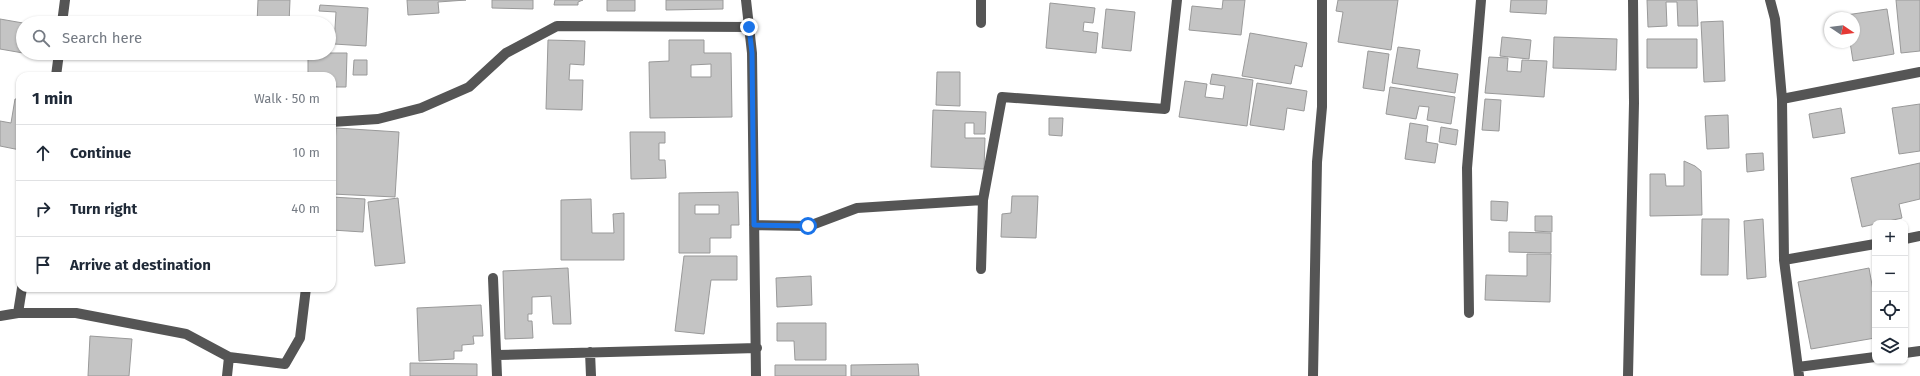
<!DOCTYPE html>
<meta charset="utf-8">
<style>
body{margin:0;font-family:"Fira Sans",sans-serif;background:#f2f2f3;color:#1f2937}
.controls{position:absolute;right:12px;bottom:12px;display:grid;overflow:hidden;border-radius:8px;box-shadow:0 1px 3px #0004}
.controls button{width:36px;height:36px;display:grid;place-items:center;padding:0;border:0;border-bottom:1px solid #e0e1e3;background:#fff;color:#1f2937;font:20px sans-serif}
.compass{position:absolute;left:1824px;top:12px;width:36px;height:36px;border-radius:50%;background:#fff;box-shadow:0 1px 3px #0004;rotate:103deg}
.stop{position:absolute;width:12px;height:12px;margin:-9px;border:3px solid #1a73e8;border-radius:50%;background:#fff}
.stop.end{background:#1a73e8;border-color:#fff;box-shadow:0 1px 4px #0008}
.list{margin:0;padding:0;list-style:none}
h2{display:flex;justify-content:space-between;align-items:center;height:52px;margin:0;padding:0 16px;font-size:17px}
h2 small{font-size:13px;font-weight:400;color:#747a83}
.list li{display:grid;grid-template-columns:26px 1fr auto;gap:12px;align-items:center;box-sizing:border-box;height:56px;padding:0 16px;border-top:1px solid #e0e1e3}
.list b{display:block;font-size:15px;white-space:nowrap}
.list em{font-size:13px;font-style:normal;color:#747a83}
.icon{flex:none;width:22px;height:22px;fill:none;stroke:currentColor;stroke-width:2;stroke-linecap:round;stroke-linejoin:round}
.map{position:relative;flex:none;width:1920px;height:376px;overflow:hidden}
.search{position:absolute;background:#fff;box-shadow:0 1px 3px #0004;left:16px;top:16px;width:320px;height:44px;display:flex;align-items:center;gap:10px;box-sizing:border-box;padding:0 14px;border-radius:22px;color:#747a83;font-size:15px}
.panel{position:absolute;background:#fff;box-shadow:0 1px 3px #0004;left:16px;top:72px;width:320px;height:220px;border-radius:12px}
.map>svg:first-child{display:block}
.building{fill:#c4c4c4;stroke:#999;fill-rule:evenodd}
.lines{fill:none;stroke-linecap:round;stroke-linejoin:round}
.minor{stroke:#555;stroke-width:10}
.route{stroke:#1a73e8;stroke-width:5}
</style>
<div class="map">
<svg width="1920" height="376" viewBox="0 0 1920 376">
<rect width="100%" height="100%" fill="#fff"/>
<path class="building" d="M258,0H290L289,23H257Z
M407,0H466L438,2L439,13L408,15Z
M492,0H533V9L492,8Z
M555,0H583L578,2V5H554Z
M607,0H635V11H607Z
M666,0H723V9L666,10Z
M1223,0H1245L1241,35L1189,30L1192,6L1222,9Z
M1338,0H1398L1391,50L1338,42L1343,12L1336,11Z
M1511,0H1547L1546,14L1510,12Z
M1647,0H1697L1698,26H1678L1677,2H1666L1667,26L1648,27Z
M1896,0H1920V51L1901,53Z
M1050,3L1095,8L1093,23L1084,22L1083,31L1098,33L1096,53L1046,48Z
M320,5L368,8L366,46L334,44L336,12L319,11Z
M1106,9L1135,12L1131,51L1102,48Z
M1887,9L1894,54L1853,61L1850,42H1854V18H1846V15Z
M293,18H308V23H293Z
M0,19L23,23V53L0,49Z
M1723,21L1725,81L1704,82L1701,22Z
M1250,33L1307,43L1302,67L1295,65L1291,84L1242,76Z
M1502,37L1531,40L1529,59L1500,56Z
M1554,37L1617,39L1616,70L1553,68Z
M1647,39H1697V68H1647Z
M548,40L585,41L584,65L570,64L569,80H583L582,110L546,109Z
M669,40H704V53H731L732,117L650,118L649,62L669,61ZM711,64V77H691V65Z
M1398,47L1420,50L1417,68L1458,74L1455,93L1392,83Z
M1368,51L1389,54L1384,91L1363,88Z
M308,53H347L346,87H332V76H308Z
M1489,57L1508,58L1507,71L1521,72L1522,60L1547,61L1544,97L1485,93Z
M354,60H367V75H353Z
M937,72H960V106L936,105Z
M1212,74L1253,80L1247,126L1179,117L1185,81L1207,84L1205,97L1223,99L1225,86L1210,84Z
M1257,83L1307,91L1304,111L1287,108L1284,130L1250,125Z
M1390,87L1455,97L1451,124L1427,120L1429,107L1419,106L1416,119L1386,114Z
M15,99H20V150L0,146V121L11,123Z
M1485,99L1501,100L1499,131L1482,130Z
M1920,104V151L1899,154L1892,108Z
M1841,108L1845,133L1813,138L1809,114Z
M933,110L986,112L985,134H974V123H965V138H985L984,169L931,167Z
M1728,115L1729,148L1707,149L1705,116Z
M1049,118H1063L1062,136L1049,135Z
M1410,123L1428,126L1426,142L1438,144L1435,163L1405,159Z
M1441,127L1458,130L1456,145L1439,142Z
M336,128L399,132L395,197L332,194Z
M630,132H665V143H659V160H665L666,178L631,179Z
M1763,153L1764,170L1747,172L1746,154Z
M1684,161L1695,166L1701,171L1702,215L1650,216V174H1665L1666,186H1684Z
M1920,163V199L1899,204L1902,218L1862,227L1851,178Z
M738,192L739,225H731V238H710V253H679V193ZM695,205H719V214H695Z
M1012,196H1038L1036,238L1001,237L1002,214L1011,213Z
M332,197L365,199L363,232L332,230Z
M398,198L405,263L375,266L368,202Z
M591,199L592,233H614L613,214L624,213V260H561V200Z
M1491,201L1508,202L1507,221L1491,220Z
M1535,216H1552V232L1535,231Z
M1702,219H1729L1728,275H1701Z
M1763,219L1766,277L1747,279L1744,221Z
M1509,232L1551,233V253L1509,252Z
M1527,254H1551L1550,302L1485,300L1486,275L1527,276Z
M684,256H737V280H711L704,334L675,331Z
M568,268L571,324H553L551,296L532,297V314H528V321H532L533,338L505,339L503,271Z
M1869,268L1875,302V338L1811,349L1798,282Z
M811,276L812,305L777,307L776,278Z
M481,305L483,336H473L474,344L462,345V351H454V359L419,361L417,308Z
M777,323H826V360H795L794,341H777Z
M90,336L132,339L129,376H88Z
M410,363L477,364V376H410Z
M918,364L919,376H851V365Z
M775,365H846V376H775Z"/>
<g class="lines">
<path class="minor" d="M746,0L752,53L756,376
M981,0V23
M1770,0L1775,19L1782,99L1784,260L1799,376
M62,23L65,0
M56,76L59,53
M1782,99L1920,72
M332,122L378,119L421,108L469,87L506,53L557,26L749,27
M754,225L809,226L857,208L983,200
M1905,239L1920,236
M1784,260L1875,244
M981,269L983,200L1002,97L1165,109L1177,0
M493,278L497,376
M18,313L22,288
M1469,313L1467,168L1481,0
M0,316L18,313H76L186,334L229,357L285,364L300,338L306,288
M590,352L591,376
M1905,353L1920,351
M497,355L757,348
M1798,367L1875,357
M227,376L229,357
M1313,376L1317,162L1322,107V0
M1628,376L1634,103L1633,0"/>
</g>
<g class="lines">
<path class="route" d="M749,27L752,53L754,225L808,226"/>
</g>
</svg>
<div class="controls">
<button>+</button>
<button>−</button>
<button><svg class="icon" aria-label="locate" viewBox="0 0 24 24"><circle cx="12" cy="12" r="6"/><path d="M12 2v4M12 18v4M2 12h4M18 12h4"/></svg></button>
<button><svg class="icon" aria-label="layers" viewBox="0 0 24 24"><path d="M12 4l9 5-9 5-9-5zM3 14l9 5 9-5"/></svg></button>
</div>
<svg class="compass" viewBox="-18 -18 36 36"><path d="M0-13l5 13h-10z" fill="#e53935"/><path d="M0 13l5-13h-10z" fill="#747a83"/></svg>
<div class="stop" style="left:808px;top:226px"></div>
<div class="stop end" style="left:749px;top:27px"></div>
<div class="search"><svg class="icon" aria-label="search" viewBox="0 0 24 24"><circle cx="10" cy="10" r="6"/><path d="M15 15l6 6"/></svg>Search here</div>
<section class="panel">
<h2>1 min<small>Walk · 50 m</small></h2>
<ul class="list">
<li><svg class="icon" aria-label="ahead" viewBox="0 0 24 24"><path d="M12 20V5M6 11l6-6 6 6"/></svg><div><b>Continue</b></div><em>10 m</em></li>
<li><svg class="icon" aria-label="right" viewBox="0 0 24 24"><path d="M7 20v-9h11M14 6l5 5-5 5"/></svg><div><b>Turn right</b></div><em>40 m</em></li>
<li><svg class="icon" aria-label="arrive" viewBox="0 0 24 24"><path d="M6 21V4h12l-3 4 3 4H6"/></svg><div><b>Arrive at destination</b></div></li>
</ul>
</section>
</div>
